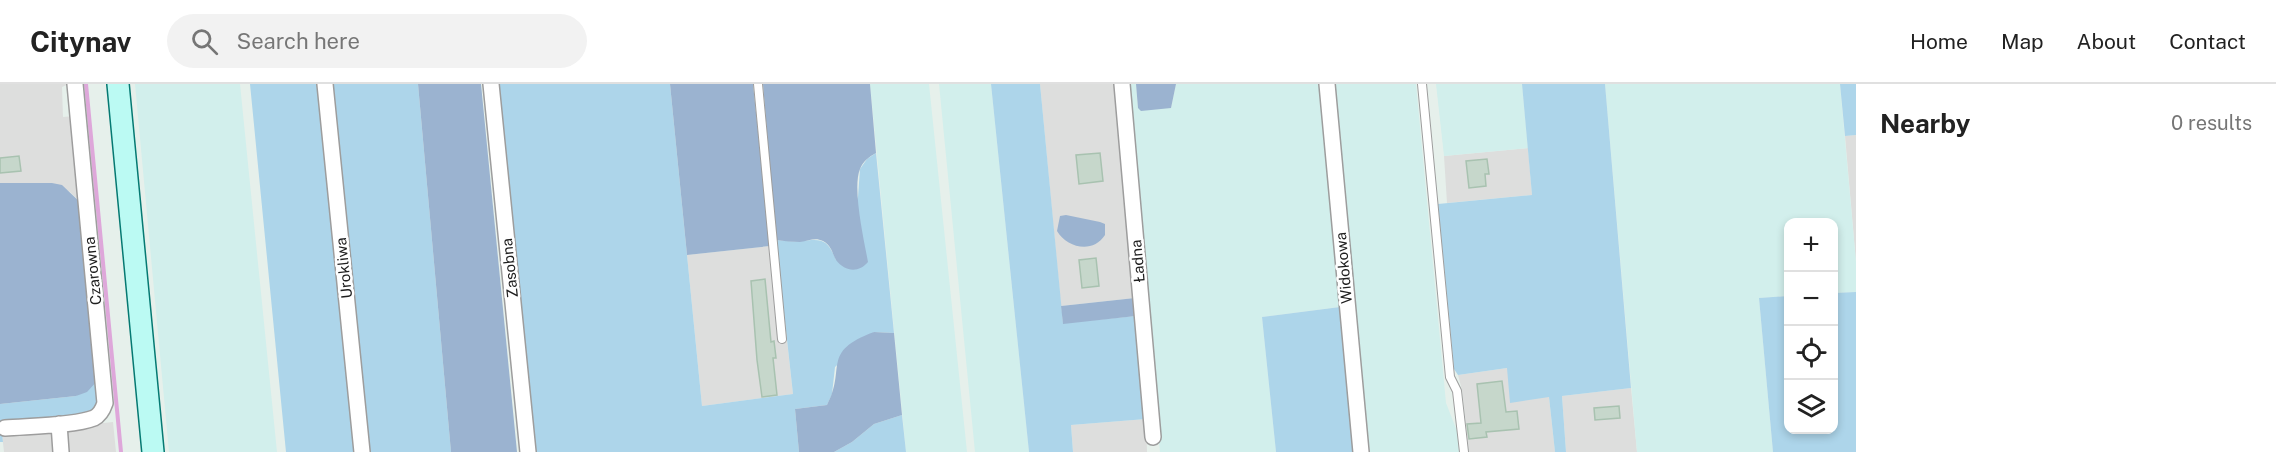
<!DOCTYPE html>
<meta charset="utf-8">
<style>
body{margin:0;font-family:"Public Sans",sans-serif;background:#f2f2f2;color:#222}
.controls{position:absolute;right:18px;bottom:18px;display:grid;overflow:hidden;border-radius:12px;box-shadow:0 3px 9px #0003}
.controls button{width:54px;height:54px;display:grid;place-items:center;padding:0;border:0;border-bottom:2px solid #e0e0e0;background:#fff;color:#222;font:30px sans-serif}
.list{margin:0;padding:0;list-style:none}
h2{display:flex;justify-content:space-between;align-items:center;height:78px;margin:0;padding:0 24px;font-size:26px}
h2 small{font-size:20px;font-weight:400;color:#767676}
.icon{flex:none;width:33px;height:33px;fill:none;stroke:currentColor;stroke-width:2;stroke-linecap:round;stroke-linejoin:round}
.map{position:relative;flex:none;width:1856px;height:368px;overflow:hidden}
header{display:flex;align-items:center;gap:36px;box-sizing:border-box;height:84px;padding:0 30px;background:#fff;border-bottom:2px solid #e0e0e0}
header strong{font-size:28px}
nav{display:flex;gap:33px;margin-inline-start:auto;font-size:21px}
.search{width:420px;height:54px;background:#f2f2f2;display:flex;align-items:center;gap:15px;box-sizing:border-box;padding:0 21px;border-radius:33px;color:#767676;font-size:22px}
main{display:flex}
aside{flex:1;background:#fff}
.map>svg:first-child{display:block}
.residential{fill:#dddedd}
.farmland{fill:#d2efec}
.grass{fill:#add5ea}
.forest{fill:#9bb3d0}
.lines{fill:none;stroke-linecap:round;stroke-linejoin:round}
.stream{stroke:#dea7da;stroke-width:4}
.building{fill:#c6d7cb;stroke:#a8c2b0;stroke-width:1.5}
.lane-casing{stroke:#9d9d9d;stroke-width:10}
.street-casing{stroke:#9d9d9d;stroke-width:18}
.secondary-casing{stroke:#057972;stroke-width:24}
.lane{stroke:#fff;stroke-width:8}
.street{stroke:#fff;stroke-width:15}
.secondary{stroke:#bbfaf3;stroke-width:21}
.labels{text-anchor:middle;stroke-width:5;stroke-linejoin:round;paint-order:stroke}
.street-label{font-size:15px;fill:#202020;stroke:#fff}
</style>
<header>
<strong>Citynav</strong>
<div class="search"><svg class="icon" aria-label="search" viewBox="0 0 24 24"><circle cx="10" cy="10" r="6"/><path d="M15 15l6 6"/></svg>Search here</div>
<nav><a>Home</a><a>Map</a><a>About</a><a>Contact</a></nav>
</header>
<main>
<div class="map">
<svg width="1856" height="368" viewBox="0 0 1856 368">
<rect width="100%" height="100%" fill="#e6f0eb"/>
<path class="residential" d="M0,0H69L62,3L63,33L74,32L84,122L70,108L52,99H0Z
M1040,0H1117L1135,214L1061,222Z
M1856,51V178L1845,52Z
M1528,64L1532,111L1447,119L1444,72Z
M770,162L779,185L793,310L702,322L687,171Z
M1507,284L1549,313L1555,368H1469L1462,306L1458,291Z
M1631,304L1637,368H1566L1562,312Z
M1146,335L1147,368H1073L1071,341Z
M113,338L116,368H4L2,350Z"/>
<path class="farmland" d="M135,0H240L277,368H169Z
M870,0H929L967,368H906Z
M939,0H991L1029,368H975Z
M1126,0H1136L1138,24H1171L1176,0H1323L1347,226L1339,223L1262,233L1276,368H1160Z
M1332,0H1416L1446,319L1457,347L1459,368H1370Z
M1436,0H1522L1528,64L1444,72Z
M1605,0H1840L1856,178V208L1834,209V138H1788V212L1759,214L1773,368H1637Z"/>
<path class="grass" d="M250,0H321L357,368H286Z
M332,0H418L451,368H366Z
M498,0H670L702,322L793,310L776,156C785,157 794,158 802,157C823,154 828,156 836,176L858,113L860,85L867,75L876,69L894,249L874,248L835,283L832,310L827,321L795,325L799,368H534Z
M991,0H1040L1063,239L1136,232L1146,335L1071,341L1073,368H1029Z
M1522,0H1605L1631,304L1562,312L1566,368H1555L1549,313L1510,319L1507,284L1458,291L1454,285L1438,120L1532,111Z
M1840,0H1856V51L1845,52Z
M1856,208V368H1773L1759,214L1788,212V346H1834V209Z
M1340,223L1353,368H1276L1262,233Z
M99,295L101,319L92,330L1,341L3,358H0V320L76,312Z
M902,331L906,368H834L852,358L874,340Z"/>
<path class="forest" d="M418,0H481L517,368H451Z
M670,0H753L770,162L687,171Z
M763,0H870L876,69C869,73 863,77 860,85C852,104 864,156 868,178C859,189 845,188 836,176C832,169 832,162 823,157C815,153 809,157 800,158C793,158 784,157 776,156Z
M1136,0H1176L1171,24L1141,27L1138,24Z
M0,99H52L62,101L84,122L99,295L87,308L76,312L0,320Z
M1066,131L1100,138L1105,140V151C1093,170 1067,164 1057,147L1060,132Z
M1135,214L1136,232L1063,240L1061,222Z
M874,248L894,249L902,331L874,340L852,358L834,368H799L795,325L827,321C847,284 820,268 874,248Z"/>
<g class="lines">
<path class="stream" d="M86,0L121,368"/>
</g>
<path class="building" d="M1100,69L1103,97L1079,100L1076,71Z
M19,72L21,87L0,89V74Z
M1487,75L1489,90H1485L1486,102L1469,104L1466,77Z
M1096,174L1099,202L1082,204L1079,176Z
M765,195L771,258L774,257L776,274H773L777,311L762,313L757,276L751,197Z
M1502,297L1506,328L1517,327L1519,345L1486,348L1487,353L1469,355L1467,340L1481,339L1477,300Z
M1619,322L1620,334L1595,336L1594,324Z"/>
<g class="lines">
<g class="lane-casing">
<path id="lane" d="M758,0L782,255
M1422,0L1450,293L1457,307L1464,368"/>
</g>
<g class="street-casing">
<path id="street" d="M325,0L362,368
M491,0L528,368
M1122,0L1153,353
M1327,0L1361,368
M59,340L61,368
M5,344C28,342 74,342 94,334C100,331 103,325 105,319L75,0"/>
</g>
<g class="secondary-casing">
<path id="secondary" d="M118,0L153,368"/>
</g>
<use href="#lane" class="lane"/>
<use href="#street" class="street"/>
<use href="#secondary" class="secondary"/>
</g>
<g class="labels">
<g class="street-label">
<text transform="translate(1138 177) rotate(-95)" y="5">Ładna</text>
<text transform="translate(344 184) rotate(-96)" y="5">Urokliwa</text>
<text transform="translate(510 184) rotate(-96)" y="5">Zasobna</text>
<text transform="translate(1344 184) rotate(-95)" y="5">Widokowa</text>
<text transform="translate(93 187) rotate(-96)" y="5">Czarowna</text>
</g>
</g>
</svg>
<div class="controls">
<button>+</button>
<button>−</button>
<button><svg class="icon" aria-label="locate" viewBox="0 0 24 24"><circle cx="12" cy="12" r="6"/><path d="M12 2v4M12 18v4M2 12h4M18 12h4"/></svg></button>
<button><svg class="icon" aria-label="layers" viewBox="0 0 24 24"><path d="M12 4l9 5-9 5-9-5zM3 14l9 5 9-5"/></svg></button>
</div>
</div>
<aside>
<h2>Nearby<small>0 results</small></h2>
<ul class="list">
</ul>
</aside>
</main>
